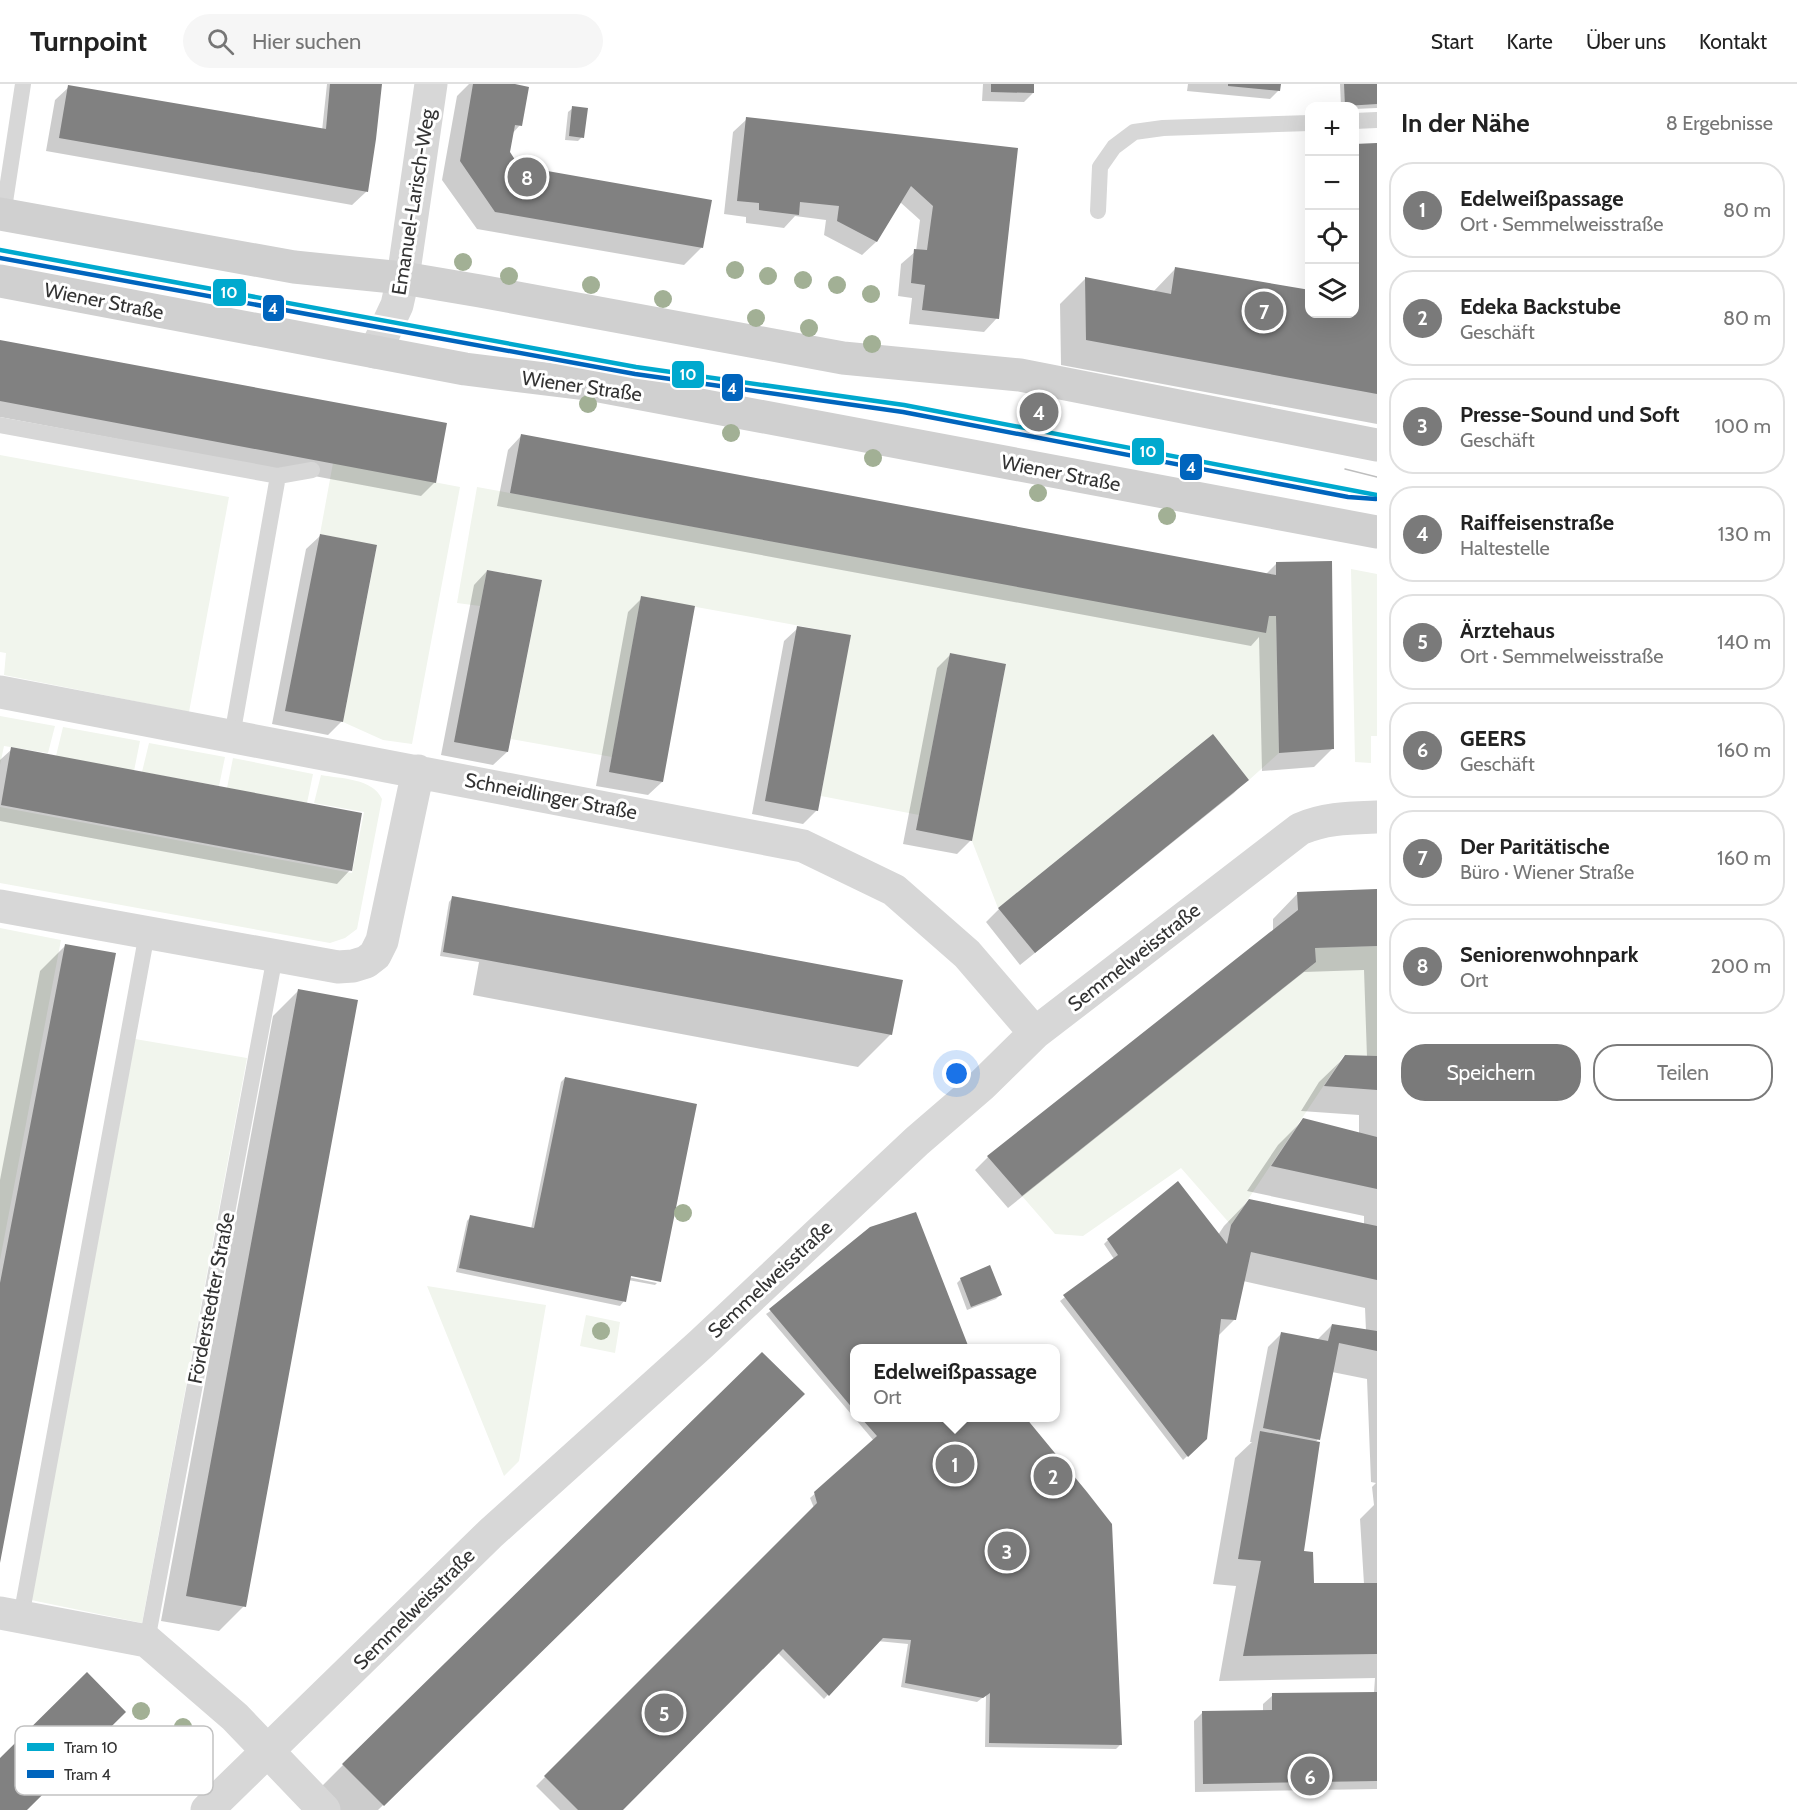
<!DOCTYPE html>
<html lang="de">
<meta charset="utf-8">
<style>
body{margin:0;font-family:Cabin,sans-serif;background:#f6f6f6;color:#222}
.controls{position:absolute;right:18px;top:18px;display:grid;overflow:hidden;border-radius:12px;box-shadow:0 6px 24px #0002}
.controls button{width:54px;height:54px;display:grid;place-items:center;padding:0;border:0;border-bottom:2px solid #e0e0e0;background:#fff;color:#222;font:30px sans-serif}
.you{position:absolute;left:957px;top:990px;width:21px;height:21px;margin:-15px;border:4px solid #fff;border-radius:50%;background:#1a73e8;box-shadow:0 0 0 9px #1a73e833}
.badge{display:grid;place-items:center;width:39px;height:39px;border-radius:50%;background:#7a7a7a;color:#fff;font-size:20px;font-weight:700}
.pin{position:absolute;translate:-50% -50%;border:3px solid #fff;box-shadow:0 2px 6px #0006}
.popup{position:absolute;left:850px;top:1260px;width:210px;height:78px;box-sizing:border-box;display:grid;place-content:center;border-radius:12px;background:#fff;filter:drop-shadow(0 2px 4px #0005);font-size:20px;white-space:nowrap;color:#767676}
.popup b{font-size:22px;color:#222}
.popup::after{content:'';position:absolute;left:50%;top:100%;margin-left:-12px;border:12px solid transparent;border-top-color:#fff}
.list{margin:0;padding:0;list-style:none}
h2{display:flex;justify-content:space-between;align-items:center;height:78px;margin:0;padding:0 24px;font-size:26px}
h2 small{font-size:20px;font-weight:400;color:#767676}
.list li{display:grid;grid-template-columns:39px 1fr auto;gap:18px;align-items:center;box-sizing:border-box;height:96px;margin:0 12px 12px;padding:0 12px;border:2px solid #e0e0e0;border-radius:24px}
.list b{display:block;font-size:22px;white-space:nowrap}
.list p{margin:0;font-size:20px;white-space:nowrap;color:#767676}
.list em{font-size:20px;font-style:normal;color:#767676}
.actions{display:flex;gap:12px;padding:18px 24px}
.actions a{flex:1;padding:14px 0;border:2px solid #7a7a7a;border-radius:24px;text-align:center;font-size:21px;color:#7a7a7a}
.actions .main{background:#7a7a7a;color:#fff}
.icon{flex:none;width:33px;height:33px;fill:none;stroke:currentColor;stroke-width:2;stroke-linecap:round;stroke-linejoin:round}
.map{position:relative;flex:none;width:1377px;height:1726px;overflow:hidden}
header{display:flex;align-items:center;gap:36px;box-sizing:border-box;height:84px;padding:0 30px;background:#fff;border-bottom:2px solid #e0e0e0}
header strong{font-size:28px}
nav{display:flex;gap:33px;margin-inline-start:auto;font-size:21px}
.search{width:420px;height:54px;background:#f6f6f6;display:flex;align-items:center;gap:15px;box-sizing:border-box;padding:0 21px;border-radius:33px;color:#767676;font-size:22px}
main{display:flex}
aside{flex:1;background:#fff}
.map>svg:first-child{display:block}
.green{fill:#f1f5ed}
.shadow{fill:#0003;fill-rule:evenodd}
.building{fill:#818181}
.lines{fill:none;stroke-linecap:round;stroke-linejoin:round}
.service{stroke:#d7d7d7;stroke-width:16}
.minor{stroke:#d7d7d7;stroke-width:33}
.secondary{stroke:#d0d0d0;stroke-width:33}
.tram{stroke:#bebebe;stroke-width:1.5}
.tram-1-casing{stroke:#fff;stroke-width:9}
.tram-2-casing{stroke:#fff;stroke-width:9}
.tram-1{stroke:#00a9ce;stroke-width:4.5}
.tram-2{stroke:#0065bd;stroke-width:4.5}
.tree{fill:#a2b095}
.labels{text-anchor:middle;stroke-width:6;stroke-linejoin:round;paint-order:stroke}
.street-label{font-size:20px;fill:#333;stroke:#fff}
.key{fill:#fff;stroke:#c2c2c2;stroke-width:1.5}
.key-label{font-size:16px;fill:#333}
.line-badge{stroke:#fff;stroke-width:2}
.badge-label{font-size:16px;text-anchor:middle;font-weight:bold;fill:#fff}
</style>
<header>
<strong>Turnpoint</strong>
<div class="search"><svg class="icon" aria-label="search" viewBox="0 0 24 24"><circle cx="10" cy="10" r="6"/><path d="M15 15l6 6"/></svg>Hier suchen</div>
<nav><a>Start</a><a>Karte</a><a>Über uns</a><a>Kontakt</a></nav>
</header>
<main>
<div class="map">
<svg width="1377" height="1726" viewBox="0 0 1377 1726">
<rect width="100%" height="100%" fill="#fff"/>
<path class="green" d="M0,371L229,413L189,628L4,591L6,569L0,568Z
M333,379L460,403L412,660L383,656L343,638L377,462L320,450Z
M477,403L1265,548L1269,532H1276L1279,669L1249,696L1213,651L998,824L972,757L1006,580L950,569L919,731L821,712L850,551L641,513L612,673L511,655L542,496L487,486L480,522L457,519Z
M1351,485L1377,490V652H1371V679L1355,678Z
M0,632L55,642L48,669L4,662L0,681Z
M63,643L140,657L134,687L56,672Z
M149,659L225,673L219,702L142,688Z
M233,674L313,690L307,719L227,704Z
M321,691C342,695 372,694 382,715L357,845L345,854L330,859L0,799V723L352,789L364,728L314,719Z
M0,844L61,856L0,1176Z
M1377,862V972L1344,971L1231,1141L1181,1084L1083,1152L1055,1150L1022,1112L1316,878L1315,864Z
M135,955L247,974L142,1539L31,1516Z
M427,1202L546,1221L519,1377L504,1392Z
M586,1231L620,1238L615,1269L580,1262Z"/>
<path class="shadow" d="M327,0H380L366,108L352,121L46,67L55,16L69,3L322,47Z
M469,0H507L520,41L512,50L509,69L518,83L702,163L684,181L477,145L442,96L457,12Z
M983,0H1033V9L1024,18L982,17Z
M1188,0H1280L1279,6L1270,15L1187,7Z
M1340,0H1377V24L1354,25V22H1341Z
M573,24L582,53L578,57L565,56L568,28Z
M747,35L1017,66L997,234L984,248L909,240L912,214L898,212L901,180L916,167L920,136L900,118L876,158L862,171L824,151L826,136L795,132L784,144L746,139V133L724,130L733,48Z
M1377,61V340L1061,281L1060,220L1085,195L1153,208L1175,185L1310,230H1354Z
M0,257L435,398L421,412L0,333Z
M521,352L1266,490L1276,480L1332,665L1314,683L1262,687L1259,553L1251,562L497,422L508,366Z
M320,452L342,637L328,651L272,640L306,465Z
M487,487L507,668L493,681L441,671L474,501Z
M642,514L662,698L648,711L596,702L628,528Z
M798,544L817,726L803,740L752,730L784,557Z
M950,571L971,756L957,770L903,760L937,584Z
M12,665L350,786L337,800L0,737V676Z
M1247,695L1234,709L1020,881L986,838L999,825Z
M1377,807V1705L1195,1708L1194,1637L1203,1628L1263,1627V1620L1273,1611L1374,1609L1375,1594L1219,1597L1236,1502L1213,1500L1235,1374L1252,1358H1250L1268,1263L1282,1249L1317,1256L1332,1241L1366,1247L1365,1224L1243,1197L1235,1235L1217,1253L1206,1354L1183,1376L1060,1217L1114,1175L1104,1160L1108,1156L1218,1151L1224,1142L1249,1116L1364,1141V1132L1247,1107L1278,1061L1303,1036L1359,1050V1031L1301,1027L1319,998L1345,973H1367L1364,886L1304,888L1008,1124L975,1086L988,1073L1273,848V835L1298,809ZM1332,1288L1367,1295L1371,1398L1376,1399L1372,1403L1374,1421L1360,1435L1364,1500H1312L1302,1469L1315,1359L1318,1355Z
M453,813L891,950L858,983L473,911L479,878L440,872L449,818Z
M65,862L0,1477V1096L40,887Z
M298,907L244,1522L219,1547L161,1537L273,932Z
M565,994L659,1197L624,1189L623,1192L657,1199L655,1201L628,1196L624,1217L620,1222L456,1188L467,1137L471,1132L531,1145L561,998Z
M915,1130L968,1264H854V1334H1023L1110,1441L1120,1661L1116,1665L985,1663L986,1611L977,1618L901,1603L908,1560L877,1557L824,1615L778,1569L621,1726H560L536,1702L814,1424L810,1414L874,1357L766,1230Z
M961,1195L1000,1211L996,1215L967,1226L957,1199Z
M778,1335L378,1726H338L318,1706L343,1681Z"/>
<path class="building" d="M330,0H382L376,55L368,108L59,54L68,1L326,45Z
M473,0H515L529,3L522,42L515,41L510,68L519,82L712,116L703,164L495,128L460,77Z
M991,0H1034V9L991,8Z
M1228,0H1281L1280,7L1228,2Z
M1344,0H1377V20L1345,22Z
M572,22L588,24L584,54L569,52Z
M746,33L1018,64L999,235L922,226L925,201L911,199L914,165L927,166L933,122L911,102L877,158L837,137L839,122L800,118L799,131L759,126V119L737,117Z
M1377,59V310L1086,256L1085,193L1171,210L1175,183L1310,206V230H1354V60Z
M0,256L447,339L436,399L0,317Z
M521,350L1276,491V478L1332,477L1334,665L1279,669L1276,532H1269L1266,549L510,409Z
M320,450L377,461L343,638L285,627Z
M487,486L542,496L508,668L454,658Z
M641,512L695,522L663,698L609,688Z
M797,542L851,551L818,727L765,717Z
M950,569L1006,580L972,757L916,746Z
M1213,650L1249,696L1035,869L998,824Z
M11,663L362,729L352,787L1,721Z
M1377,805V862L1315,864L1316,878L1022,1112L987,1072L1298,826L1297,808Z
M452,812L903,896L892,951L443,868Z
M65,860L116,869L0,1479V1199Z
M298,905L358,916L246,1523L186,1512Z
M1345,971L1377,972V1006L1324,1002Z
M565,993L697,1020L661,1198L631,1192L626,1218L459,1184L470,1131L534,1144Z
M1303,1034L1377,1053V1105L1271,1082Z
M1178,1097L1227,1160L1231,1141L1249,1115L1377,1142V1196L1251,1168L1236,1236L1221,1235L1207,1355L1188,1373L1063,1211L1118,1171L1107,1155Z
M916,1128L969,1264H854V1326L769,1225L870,1143Z
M990,1181L1002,1211L971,1223L960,1194Z
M1332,1240L1377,1247V1267L1339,1259L1320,1356L1263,1344L1281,1248L1328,1257Z
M762,1268L805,1310L384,1722L342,1680Z
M861,1334H1026L1087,1408L1112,1440L1122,1661L989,1659L990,1609L983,1614L905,1599L911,1556L883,1554L829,1612L783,1565L623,1726H578L544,1692L817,1419L814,1408L877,1352Z
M1260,1347L1320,1358L1304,1467L1313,1468L1314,1499H1377V1570L1243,1572L1261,1477L1238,1475Z
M87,1588L126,1628L27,1726H0V1674Z
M1377,1608V1697L1203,1700L1202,1627L1272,1626V1609Z"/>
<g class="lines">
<path class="service" d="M1354,37L1377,36
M1098,127L1100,83L1114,63L1134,48L1163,44L1310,39
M3,131L23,0
M0,341L278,392L312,386
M232,652L278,392
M21,1533L147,849
M147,1557L275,872"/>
<path class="minor" d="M375,268L397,221L403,194L431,0
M0,608L803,762L894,806L967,870L1035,949
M0,822L338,883L353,882L366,878L375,871L382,857L418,687
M0,1529L147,1557L235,1633L324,1726
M207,1726L491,1449L701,1260L917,1057L982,1001L1035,949L1300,745C1325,734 1350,734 1377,733"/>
<path class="secondary" d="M0,130L294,183L403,194L480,207L843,274L1020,291L1377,361
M0,197L465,285L594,301L1377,448"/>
<path class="tram" d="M1345,385L1377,393
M1329,401L1377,415"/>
<g class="tram-1-casing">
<path id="tram-1" d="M0,166L636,283L904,321L1377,411"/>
</g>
<g class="tram-2-casing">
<path id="tram-2" d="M0,174L635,290L903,328L1348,413L1376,415"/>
</g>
<use href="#tram-1" class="tram-1"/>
<use href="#tram-2" class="tram-2"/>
</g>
<g class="tree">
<circle cx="463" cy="178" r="9"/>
<circle cx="735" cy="186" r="9"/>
<circle cx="509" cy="192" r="9"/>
<circle cx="768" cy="192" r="9"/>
<circle cx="803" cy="196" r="9"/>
<circle cx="591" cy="201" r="9"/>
<circle cx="837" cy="201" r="9"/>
<circle cx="871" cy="210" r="9"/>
<circle cx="663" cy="215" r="9"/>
<circle cx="756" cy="234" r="9"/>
<circle cx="809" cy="244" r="9"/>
<circle cx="872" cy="260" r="9"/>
<circle cx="588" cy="320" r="9"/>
<circle cx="731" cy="349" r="9"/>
<circle cx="873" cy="374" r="9"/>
<circle cx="1038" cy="409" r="9"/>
<circle cx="1167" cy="432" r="9"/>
<circle cx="683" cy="1129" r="9"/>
<circle cx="601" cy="1247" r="9"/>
<circle cx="141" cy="1627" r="9"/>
<circle cx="183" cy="1643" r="9"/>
<circle cx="159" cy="1669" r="9"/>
<circle cx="115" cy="1701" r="9"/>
</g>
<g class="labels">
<g class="street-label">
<text transform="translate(413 118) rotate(-81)" y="7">Emanuel-Larisch-Weg</text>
<text transform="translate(104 217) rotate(11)" y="7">Wiener Straße</text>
<text transform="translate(582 302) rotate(8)" y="7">Wiener Straße</text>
<text transform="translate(1061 389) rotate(11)" y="7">Wiener Straße</text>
<text transform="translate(551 712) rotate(11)" y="7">Schneidlinger Straße</text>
<text transform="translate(1134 873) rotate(-38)" y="7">Semmelweisstraße</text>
<text transform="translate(770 1195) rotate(-43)" y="7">Semmelweisstraße</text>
<text transform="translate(211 1214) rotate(-79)" y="7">Förderstedter Straße</text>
<text transform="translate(414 1525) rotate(-45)" y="7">Semmelweisstraße</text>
</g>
</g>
<rect x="15" y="1642" width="198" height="69" rx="9" class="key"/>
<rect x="27" y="1659" width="27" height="8" fill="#00a9ce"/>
<rect x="27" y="1686" width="27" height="8" fill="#0065bd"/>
<g class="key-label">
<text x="64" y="1669">Tram 10</text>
<text x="64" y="1696">Tram 4</text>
</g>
<g class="line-badge">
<rect x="212" y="194" width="35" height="29" rx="6" fill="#00a9ce"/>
<rect x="262" y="210" width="23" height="28" rx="6" fill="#0065bd"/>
<rect x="671" y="276" width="34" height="29" rx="6" fill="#00a9ce"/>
<rect x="721" y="289" width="23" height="29" rx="6" fill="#0065bd"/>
<rect x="1131" y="353" width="34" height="29" rx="6" fill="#00a9ce"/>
<rect x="1179" y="369" width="24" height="28" rx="6" fill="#0065bd"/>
</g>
<g class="badge-label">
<text x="229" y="214">10</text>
<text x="273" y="230">4</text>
<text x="688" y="296">10</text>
<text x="732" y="310">4</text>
<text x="1148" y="373">10</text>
<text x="1191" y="389">4</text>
</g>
</svg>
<div class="controls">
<button>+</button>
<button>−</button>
<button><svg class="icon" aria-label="locate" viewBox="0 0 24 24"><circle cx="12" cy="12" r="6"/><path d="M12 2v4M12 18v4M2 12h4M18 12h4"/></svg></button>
<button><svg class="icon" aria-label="layers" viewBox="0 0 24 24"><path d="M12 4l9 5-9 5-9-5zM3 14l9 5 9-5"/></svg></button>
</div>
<div class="you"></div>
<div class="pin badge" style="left:955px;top:1380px">1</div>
<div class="popup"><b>Edelweißpassage</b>Ort</div>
<div class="pin badge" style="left:1053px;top:1392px">2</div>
<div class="pin badge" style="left:1007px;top:1467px">3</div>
<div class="pin badge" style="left:1039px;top:328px">4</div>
<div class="pin badge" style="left:664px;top:1629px">5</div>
<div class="pin badge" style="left:1310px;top:1692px">6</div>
<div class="pin badge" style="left:1264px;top:227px">7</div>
<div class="pin badge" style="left:527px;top:93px">8</div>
</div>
<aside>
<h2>In der Nähe<small>8 Ergebnisse</small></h2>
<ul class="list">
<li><span class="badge">1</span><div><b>Edelweißpassage</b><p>Ort · Semmelweisstraße</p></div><em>80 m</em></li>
<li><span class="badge">2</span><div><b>Edeka Backstube</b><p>Geschäft</p></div><em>80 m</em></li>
<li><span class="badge">3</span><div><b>Presse-Sound und Soft</b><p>Geschäft</p></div><em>100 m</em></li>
<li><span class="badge">4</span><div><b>Raiffeisenstraße</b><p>Haltestelle</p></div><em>130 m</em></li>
<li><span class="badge">5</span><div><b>Ärztehaus</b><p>Ort · Semmelweisstraße</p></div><em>140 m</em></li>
<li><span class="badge">6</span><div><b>GEERS</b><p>Geschäft</p></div><em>160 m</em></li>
<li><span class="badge">7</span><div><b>Der Paritätische</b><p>Büro · Wiener Straße</p></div><em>160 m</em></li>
<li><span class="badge">8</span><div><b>Seniorenwohnpark</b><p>Ort</p></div><em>200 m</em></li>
</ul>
<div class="actions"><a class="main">Speichern</a><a>Teilen</a></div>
</aside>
</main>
